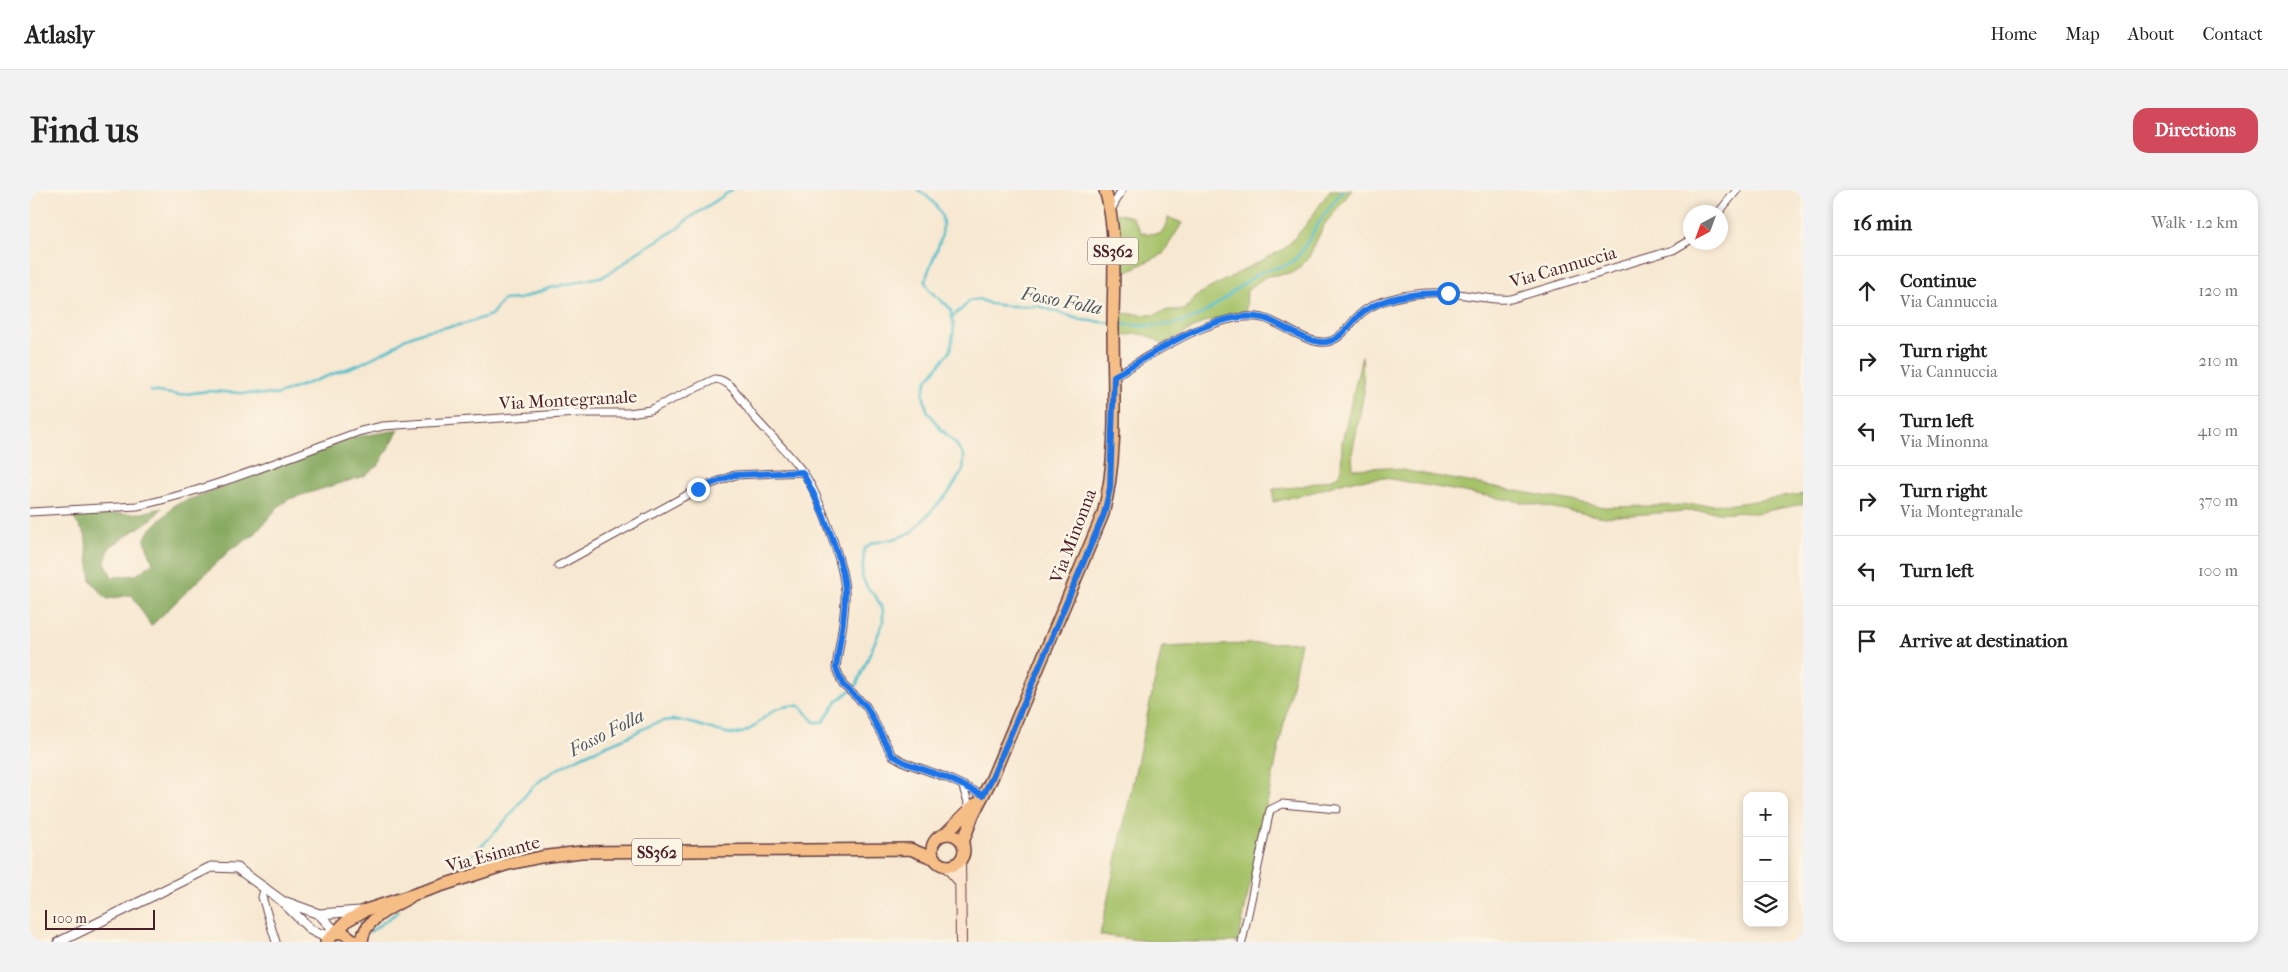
<!DOCTYPE html>
<meta charset="utf-8">
<style>
body{margin:0;font-family:"IM FELL French Canon",serif;background:#f2f2f2;color:#222}
.controls{position:absolute;right:15px;bottom:15px;display:grid;overflow:hidden;border-radius:10px;box-shadow:0 2px 8px #0003}
.controls button{width:45px;height:45px;display:grid;place-items:center;padding:0;border:0;border-bottom:1px solid #e0e0e0;background:#fff;color:#222;font:25px sans-serif}
.compass{position:absolute;left:1653px;top:15px;width:45px;height:45px;border-radius:50%;background:#fff;box-shadow:0 2px 8px #0003;rotate:221deg}
.scale{position:absolute;left:15px;bottom:12px;width:110px;box-sizing:border-box;padding-left:5px;border:2px solid #4a1f2b;border-top:0;font-size:14px;line-height:18px;white-space:nowrap;color:#4a1f2b;-webkit-text-stroke:4px #fcf5e5;paint-order:stroke}
.stop{position:absolute;width:15px;height:15px;margin:-11px;border:4px solid #1a73e8;border-radius:50%;background:#fff}
.stop.end{background:#1a73e8;border-color:#fff;box-shadow:0 1px 5px #0008}
.list{margin:0;padding:0;list-style:none}
h2{display:flex;justify-content:space-between;align-items:center;height:65px;margin:0;padding:0 20px;font-size:21px}
h2 small{font-size:16px;font-weight:400;color:#767676}
.list li{display:grid;grid-template-columns:32px 1fr auto;gap:15px;align-items:center;box-sizing:border-box;height:70px;padding:0 20px;border-top:1px solid #e0e0e0}
.list b{display:block;font-size:19px;white-space:nowrap}
.list p{margin:0;font-size:16px;white-space:nowrap;color:#767676}
.list em{font-size:16px;font-style:normal;color:#767676}
.icon{flex:none;width:28px;height:28px;fill:none;stroke:currentColor;stroke-width:2;stroke-linecap:round;stroke-linejoin:round}
.map{position:relative;flex:none;width:1773px;height:752px;overflow:hidden;border-radius:15px}
header{display:flex;align-items:center;gap:30px;box-sizing:border-box;height:70px;padding:0 25px;background:#fff;border-bottom:1px solid #e0e0e0}
header strong{font-size:24px}
nav{display:flex;gap:28px;margin-inline-start:auto;font-size:18px}
.intro{display:flex;align-items:center;justify-content:space-between;box-sizing:border-box;height:120px;padding:0 30px}
h1{margin:0;font-size:35px}
.button{padding:12px 22px;border-radius:15px;background:#d1495b;color:#fff;font-size:18px;font-weight:700}
main{display:flex;gap:30px;padding:0 30px}
aside{flex:1;background:#fff;border-radius:15px;box-shadow:0 2px 8px #0003}
.map>svg:first-child{display:block}
.green{fill:#a6c269;stroke:#78704a}
.forest{fill:#84a85d;stroke:#676444}
.lines{fill:none;stroke-linecap:round;stroke-linejoin:round}
.stream{stroke:#51becb;stroke-width:2.5}
.minor-casing{stroke:#643d44;stroke-width:9}
.tertiary-casing{stroke:#643d44;stroke-width:11}
.secondary-casing{stroke:#643d44;stroke-width:12}
.primary-casing{stroke:#643d44;stroke-width:14}
.trunk-casing{stroke:#643d44;stroke-width:14}
.minor{stroke:#fff;stroke-width:7}
.tertiary{stroke:#fff;stroke-width:9}
.secondary{stroke:#fbe5cf;stroke-width:10}
.primary{stroke:#f6be87;stroke-width:11}
.trunk{stroke:#f6be87;stroke-width:11}
.route{stroke:#1a73e8;stroke-width:6}
.labels{text-anchor:middle;stroke-width:5;stroke-linejoin:round;paint-order:stroke}
.shield{fill:#fcf5e5;stroke:#7f5f63;stroke-width:1}
.shield-label{font-size:16px;font-weight:bold;fill:#4a1f2b}
.street-label{font-size:18px;fill:#4a1f2b;stroke:#fcf5e5}
.water-label{font-size:19px;font-style:italic;fill:#4c5763;stroke:#fcf5e5}
</style>
<header>
<strong>Atlasly</strong>
<nav><a>Home</a><a>Map</a><a>About</a><a>Contact</a></nav>
</header>
<div class="intro"><h1>Find us</h1><a class="button">Directions</a></div>
<main>
<div class="map">
<svg width="1773" height="752" viewBox="0 0 1773 752">
<rect width="100%" height="100%" fill="#fcf5e5"/>
<filter id="ink" filterUnits="userSpaceOnUse"><feTurbulence type="fractalNoise" baseFrequency=".02" numOctaves="2"/><feDisplacementMap in="SourceGraphic" scale="10" xChannelSelector="R" yChannelSelector="G"/><feConvolveMatrix kernelMatrix="1 2 1 2 8 2 1 2 1" color-interpolation-filters="sRGB"/></filter>
<filter id="wash" filterUnits="userSpaceOnUse"><feTurbulence type="fractalNoise" baseFrequency=".0096" numOctaves="4" result="noise"/><feDisplacementMap in="SourceGraphic" scale="20" xChannelSelector="R" yChannelSelector="G"/><feGaussianBlur stdDeviation="1.12" result="paint"/><feColorMatrix in="noise" values="0 0 0 0 0 0 0 0 0 0 0 0 0 0 0 0 0 1.4 0 .05"/><feComposite in="paint" operator="in"/></filter>
<g filter="url(#wash)">
<rect width="100%" height="100%" fill="#f7e8d1"/>
<path class="green" d="M1300,0H1322L1294,35L1278,69L1263,83L1237,86L1217,100L1216,122L1175,132L1133,154C1113,142 1109,142 1087,148L1088,123L1123,125L1138,120H1154L1169,104L1255,58L1275,36Z
M1086,23L1102,27L1112,43L1130,44L1137,34L1138,27L1152,33L1133,64L1100,80L1087,82Z
M1332,166L1334,203L1322,264L1323,279L1356,277L1575,317L1704,314L1773,304V314L1725,323L1655,321L1574,327L1355,288L1318,291L1280,303L1243,312V299L1268,297L1305,288L1311,281L1312,252Z
M1271,452L1208,752H1125L1070,745L1132,457Z"/>
<path class="forest" d="M369,240L348,276L334,286L259,309L248,317L224,345L200,360L121,436L102,405L77,409L61,391L55,344L41,325L112,323L132,318L123,328L80,357L75,372L82,387L106,385L123,373C121,366 117,358 115,351C113,341 138,326 144,315L324,247Z"/>
<g class="lines">
<path class="stream" d="M922,127L934,117L939,111L949,109L960,114L978,116H1009L1051,130L1080,133
M1088,134C1116,137 1148,138 1174,123C1194,111 1210,94 1230,83C1244,75 1255,81 1268,66C1275,58 1280,47 1286,37C1294,24 1303,12 1313,0
M120,201L149,205L177,201L246,205L330,174L362,158L374,149L395,141L434,134L461,125L473,110L489,109L520,98L574,86L592,75L606,63L647,39L658,29L702,0
M425,680C446,663 464,644 482,623C489,614 496,602 506,594C530,574 568,559 597,547C613,540 625,530 643,530C663,530 690,545 706,544C731,542 734,512 770,516L784,532H793L807,511L826,496L853,433V420L846,407L837,397L832,387L834,359L842,353L867,348L882,342L919,302L933,280L934,267L926,254L909,237L897,220L893,204L897,190L921,160L924,136L920,118L900,101L895,91C907,52 932,28 888,0
M340,742L369,721"/>
</g>
</g>
<g filter="url(#ink)">
<g class="lines">
<g class="minor-casing">
<path id="minor" d="M1080,22L1092,0
M1689,22L1707,0
M1084,186C1122,165 1188,118 1233,128C1252,133 1276,154 1296,152C1313,150 1321,130 1334,121C1341,116 1352,111 1361,109C1380,103 1398,102 1417,103C1439,104 1460,111 1481,109L1643,60L1660,50
M0,322L107,316C184,299 258,267 331,241L353,236L547,223H599L620,220L685,189C703,190 713,214 724,227C740,245 758,262 772,281C789,303 814,375 815,402C816,427 809,454 806,478L813,495L836,516L862,565L876,573L915,587L953,605
M528,376L668,299L705,285L773,282
M933,597L938,612L937,621
M235,697L232,707L246,752
M1212,752L1240,620L1252,614L1307,619"/>
</g>
<g class="tertiary-casing">
<path id="tertiary" d="M256,712L289,724L330,721
M29,752L181,677L207,678L252,711L281,740L291,745L306,742L289,724"/>
</g>
<g class="secondary-casing">
<path id="secondary" d="M930,670L931,752
M915,675L930,692"/>
</g>
<g class="primary-casing">
<path id="primary" d="M915,644L945,614
M902 660a16 16 0 1 1 32 0a16 16 0 1 1-32 0Z
M933,652L943,625L962,588L1073,324C1089,265 1083,197 1083,137C1083,92 1088,43 1075,0
M296,752L318,730L336,720L475,675L511,667L551,662L880,659L905,669"/>
</g>
<g class="trunk-casing">
<path id="trunk" d="M306,742L315,744L326,752
M332,752C333,729 363,717 380,707"/>
</g>
<use href="#minor" class="minor"/>
<use href="#tertiary" class="tertiary"/>
<use href="#secondary" class="secondary"/>
<use href="#primary" class="primary"/>
<use href="#trunk" class="trunk"/>
</g>
</g>
<g class="lines" filter="url(#ink)">
<path class="route" d="M668,299L704,285L772,282C788,309 816,374 815,405C815,429 809,454 806,478L813,495L836,516L862,565L876,573L915,587L953,605L962,588L1074,324L1080,298L1084,186C1122,165 1188,117 1233,128C1252,133 1276,154 1296,152C1313,150 1321,130 1334,121C1359,105 1388,103 1418,103"/>
</g>
<g class="labels">
<g class="shield">
<rect x="1058" y="47.5" width="50" height="27" rx="4"/>
<rect x="602" y="648.5" width="50" height="27" rx="4"/>
</g>
<g class="shield-label">
<text x="1083" y="67">SS362</text>
<text x="627" y="668">SS362</text>
</g>
<g class="street-label">
<text transform="translate(1533 77) rotate(-16)" y="6">Via Cannuccia</text>
<text transform="translate(538 210) rotate(-3)" y="6">Via Montegranale</text>
<text transform="translate(1043 346) rotate(-69)" y="6">Via Minonna</text>
<text transform="translate(463 664) rotate(-15)" y="6">Via Esinante</text>
</g>
<g class="water-label">
<text transform="translate(1032 110) rotate(11)" y="7">Fosso Folla</text>
<text transform="translate(576 542) rotate(-27)" y="7">Fosso Folla</text>
</g>
</g>
</svg>
<div class="controls">
<button>+</button>
<button>−</button>
<button><svg class="icon" aria-label="layers" viewBox="0 0 24 24"><path d="M12 4l9 5-9 5-9-5zM3 14l9 5 9-5"/></svg></button>
</div>
<svg class="compass" viewBox="-18 -18 36 36"><path d="M0-13l5 13h-10z" fill="#e53935"/><path d="M0 13l5-13h-10z" fill="#767676"/></svg>
<div class="scale">100 m</div>
<div class="stop" style="left:1418px;top:103px"></div>
<div class="stop end" style="left:668px;top:299px"></div>
</div>
<aside>
<h2>16 min<small>Walk · 1.2 km</small></h2>
<ul class="list">
<li><svg class="icon" aria-label="ahead" viewBox="0 0 24 24"><path d="M12 20V5M6 11l6-6 6 6"/></svg><div><b>Continue</b><p>Via Cannuccia</p></div><em>120 m</em></li>
<li><svg class="icon" aria-label="right" viewBox="0 0 24 24"><path d="M7 20v-9h11M14 6l5 5-5 5"/></svg><div><b>Turn right</b><p>Via Cannuccia</p></div><em>210 m</em></li>
<li><svg class="icon" aria-label="left" viewBox="0 0 24 24"><path d="M17 20v-9H6M10 6l-5 5 5 5"/></svg><div><b>Turn left</b><p>Via Minonna</p></div><em>410 m</em></li>
<li><svg class="icon" aria-label="right" viewBox="0 0 24 24"><path d="M7 20v-9h11M14 6l5 5-5 5"/></svg><div><b>Turn right</b><p>Via Montegranale</p></div><em>370 m</em></li>
<li><svg class="icon" aria-label="left" viewBox="0 0 24 24"><path d="M17 20v-9H6M10 6l-5 5 5 5"/></svg><div><b>Turn left</b></div><em>100 m</em></li>
<li><svg class="icon" aria-label="arrive" viewBox="0 0 24 24"><path d="M6 21V4h12l-3 4 3 4H6"/></svg><div><b>Arrive at destination</b></div></li>
</ul>
</aside>
</main>
